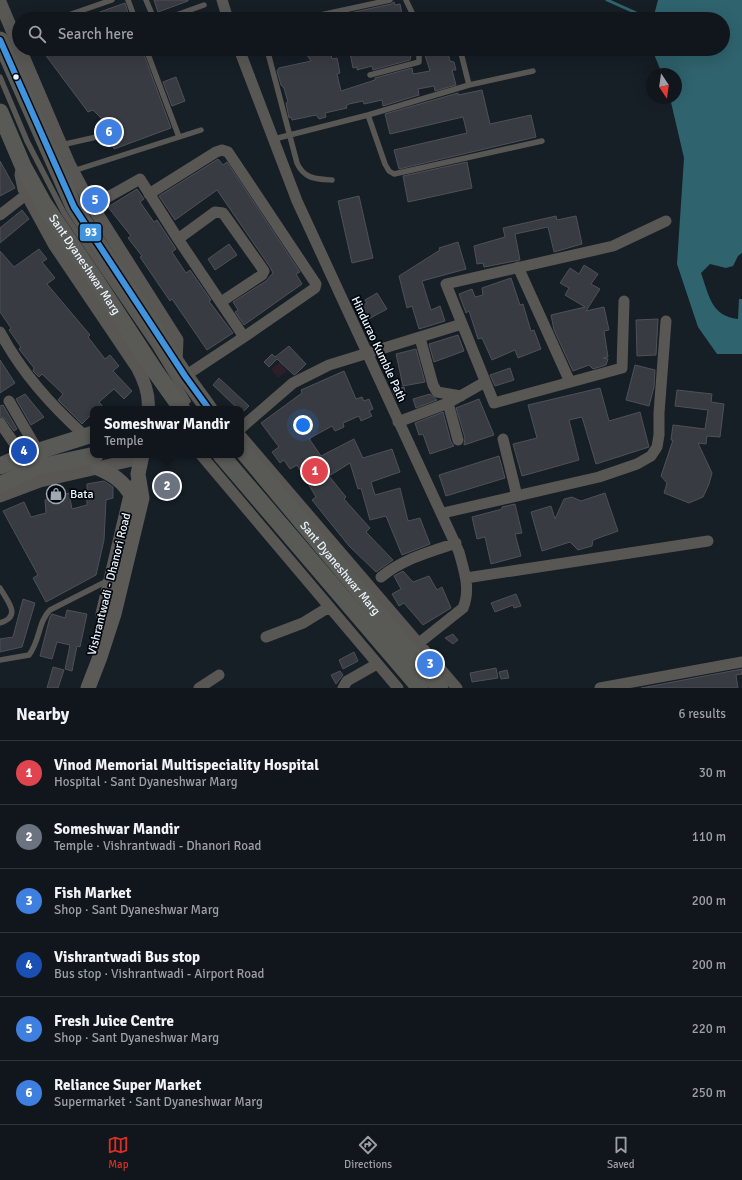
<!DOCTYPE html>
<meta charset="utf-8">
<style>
body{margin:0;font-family:Signika,sans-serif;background:#1e2329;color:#f1f3f6}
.compass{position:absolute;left:646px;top:68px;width:36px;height:36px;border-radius:50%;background:#10161c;box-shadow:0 4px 16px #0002;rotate:167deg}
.you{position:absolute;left:303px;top:425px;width:14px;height:14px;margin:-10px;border:3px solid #fff;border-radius:50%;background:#1a73e8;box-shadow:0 0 0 6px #1a73e833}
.badge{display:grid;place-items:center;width:26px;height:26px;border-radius:50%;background:#d93025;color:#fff;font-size:13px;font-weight:700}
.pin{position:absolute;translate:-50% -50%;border:2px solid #fff;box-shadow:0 1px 4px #0006}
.popup{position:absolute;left:90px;top:406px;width:154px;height:52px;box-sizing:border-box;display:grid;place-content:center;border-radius:8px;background:#10161c;filter:drop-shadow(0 1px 3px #0005);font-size:13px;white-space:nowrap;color:#9c9fa3}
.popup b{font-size:15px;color:#f1f3f6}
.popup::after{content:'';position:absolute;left:50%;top:100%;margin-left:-8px;border:8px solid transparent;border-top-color:#10161c}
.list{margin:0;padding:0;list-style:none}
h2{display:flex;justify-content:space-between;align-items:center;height:52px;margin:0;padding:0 16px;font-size:17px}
h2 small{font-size:13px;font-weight:400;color:#9c9fa3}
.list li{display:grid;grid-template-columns:26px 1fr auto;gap:12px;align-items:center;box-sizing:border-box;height:64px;padding:0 16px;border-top:1px solid #30353b}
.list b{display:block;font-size:15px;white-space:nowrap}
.list p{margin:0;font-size:13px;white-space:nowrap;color:#9c9fa3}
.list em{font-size:13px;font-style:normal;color:#9c9fa3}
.icon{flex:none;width:22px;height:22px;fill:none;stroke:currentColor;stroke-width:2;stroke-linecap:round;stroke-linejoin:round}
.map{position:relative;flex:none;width:742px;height:688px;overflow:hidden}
.search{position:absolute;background:#10161c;box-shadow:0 4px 16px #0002;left:12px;right:12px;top:12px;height:44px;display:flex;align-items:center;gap:10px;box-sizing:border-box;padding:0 14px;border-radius:22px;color:#9c9fa3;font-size:15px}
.sheet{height:436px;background:#10161c}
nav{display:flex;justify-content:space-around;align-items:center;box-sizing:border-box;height:56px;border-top:1px solid #30353b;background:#10161c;font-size:11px;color:#9c9fa3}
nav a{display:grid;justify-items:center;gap:2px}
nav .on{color:#d93025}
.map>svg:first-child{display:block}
.medical{fill:#2c1f29}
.water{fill:#2f636d}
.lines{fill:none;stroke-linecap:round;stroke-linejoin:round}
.stream{stroke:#2f636d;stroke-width:3}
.building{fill:#393b42;stroke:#4f5058}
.service{stroke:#595754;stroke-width:5.5}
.minor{stroke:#595754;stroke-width:11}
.tertiary{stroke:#595754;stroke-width:13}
.secondary{stroke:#5b5a57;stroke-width:15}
.primary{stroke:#595956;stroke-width:17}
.bus-1-casing{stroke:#04080e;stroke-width:9}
.bus-1{stroke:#4094de;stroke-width:6}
.bus-dot{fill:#eaf4fd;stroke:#04080e;stroke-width:1.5}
.labels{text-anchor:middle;stroke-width:3.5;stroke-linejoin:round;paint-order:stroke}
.street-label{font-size:12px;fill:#eaf4fd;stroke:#04080e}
.poi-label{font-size:12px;fill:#eaf4fd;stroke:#04080e;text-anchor:start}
.line-badge{stroke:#04080e;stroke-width:1.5}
.badge-label{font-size:11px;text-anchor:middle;font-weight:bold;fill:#fff}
</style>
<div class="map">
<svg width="742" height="688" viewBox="0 0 742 688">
<rect width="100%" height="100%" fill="#161e26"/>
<path class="medical" d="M280,362L287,371L278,378L271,369Z"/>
<path class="water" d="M658,0H742V253L738,256L733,266L726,268L710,264L701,273C709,295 711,316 738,319L739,299H742V354H717L698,327L677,264L684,158L670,98H676V74H662L652,49H723V19H653Z"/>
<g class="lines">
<path class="stream" d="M607,0L643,16L658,13"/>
</g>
<path class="building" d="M154,0H188V1L158,12Z
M394,2L395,5L400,4L403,19H336V16L391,4Z
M125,3L130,19H83V18Z
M41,49H142L171,128L114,149L104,121L93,110L88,112Z
M303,49H330L332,59L337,58L340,73L337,74L341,91L375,80V78L412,68L413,74L430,71L423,49H447L450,61L454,62L456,70H452L456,85L435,91L434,86L418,89L419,95L383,106L382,100L364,104L363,101L349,104L346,106L347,108L325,113L326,117L319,119L316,115L292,120L291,117L289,118L286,103L288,102L284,88L281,85L277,71L279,68L311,61Z
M366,49H415V55H411L410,60L373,70L372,66L357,70V67L353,68L350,53Z
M176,77L185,101L172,106L163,82Z
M482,90L490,124L531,115L536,137L399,169L394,150L467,133L463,117L390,134L385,114L458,93V95Z
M218,159L223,165L227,162L300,272L296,274L302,284L244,325L235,312L238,310L233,302L266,281L273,273L270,267L217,190L175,220L159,196Z
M0,161L15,188L0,196Z
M467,162L472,188L408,202L403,176Z
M137,189L144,199L140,202L154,222L157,220L176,249L172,252L186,273L190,270L211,300L209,301L233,333L207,350L172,299L170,301L140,257L142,256L128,238L131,236L108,207Z
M359,196L373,258L352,263L338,201Z
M22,210L29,219L0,243V228Z
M556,216L557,220L576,216L582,244L554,252L548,227L515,234L520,260L484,267L483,263L477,264L474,246L505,237L503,228Z
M458,242L466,269L422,281L431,310L440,306L445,321L419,329L412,306L407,308L399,276L440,250L439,248Z
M229,244L237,255L215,270L208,259Z
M39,249L47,259L42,262L55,278L47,284L90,335L88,337L105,359L110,355L119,366L113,371L132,391L124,399L114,389L99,402L105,409H93V413L82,424L58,400L63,394L42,374L39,377L33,371L34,368L19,349L21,347L9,330L11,328L0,312V251L14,267Z
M584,265L598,274L591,284L600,289L586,311L604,307L609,330L604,331L608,357L603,358L608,359L606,365L593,369L589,365L573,371L554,330L551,315L585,307L565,295L569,288L560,283L570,268L579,274Z
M511,278L520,305L523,304L531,331L534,330L541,349L518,358L515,350L492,360L482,338L478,339L469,311L466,313L459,294L472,289L475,297L483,295L482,288Z
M377,293L387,309L363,322L356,309L367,303L365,300Z
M658,319L656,355L637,356L636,320Z
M458,335L464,351L434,362L429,344Z
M289,346L306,364L297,373L294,375L277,359L269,367L264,362L272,354L275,357Z
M416,349L425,382L403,386L396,354Z
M0,360L15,383L0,393Z
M635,365L655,370L654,387L649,406L626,400Z
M510,368L514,380L495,386L490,375Z
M344,371L356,399L362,397L364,401L369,399L373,409L369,411L372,416L361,421L359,416L343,423L344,427L335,431L332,426L310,438V440L321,456L354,439L363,458L392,449L400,472L371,482L375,495L400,488L408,521L420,518L430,544L402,555L386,516L370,520L361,488L358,489L350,463L329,476L346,497L344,499L370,528L366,532L393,560L376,572L349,546L312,500L316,497L297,465L290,469L284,460L280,463L272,452L279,447L261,423L302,393L301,390Z
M219,378L249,406L242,413L241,409H238L213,385Z
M404,387L406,397L396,399L392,390Z
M600,388L609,421L640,412L649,447L596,464L582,417L569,420L579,460L522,476L513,444L537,438L528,405Z
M677,390L712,394L711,402L724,404L720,437L707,436L706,444L698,443L712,473L709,484L703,497L689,503L664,493L667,483L661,476L673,440H671L673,425L705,429L708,410L675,406Z
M25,394L44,417L31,425L16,399Z
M430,394L437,400L416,408L413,399Z
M479,399L494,435L464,445L465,438L456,408Z
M3,405L17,429L14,431L5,419L0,416V406Z
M443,412L451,442L454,446L430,454L423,434L419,435L415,423Z
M499,456L505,478L446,496L439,475Z
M104,481L113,487V498L106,500L104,540L96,575L46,602L33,578L38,575L3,511L24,502L31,517L46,513L45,500L69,493L72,509L87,505V484Z
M605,493L618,531L593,540L592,546L578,550L570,542L542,551L531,512L551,506L555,519L564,499L572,497L581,501Z
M515,504L522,533L515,534L521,556L491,564L485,537L477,539L472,517L502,509V507Z
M403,571L413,582L429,576L437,590L442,587L451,608L423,625L404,603L399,606L392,594L401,589L394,576Z
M516,594L521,606L514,608L513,605L495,612L491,603Z
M23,599L35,603L22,647L0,652V639L13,637Z
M67,610L87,614L80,647L77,646L72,671L65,669L70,645L57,642L52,659L40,656L50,617L52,614L65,618Z
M453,634L458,640L453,644L445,638Z
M354,652L358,661L343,669L339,660Z
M53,667L64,670L58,688H47Z
M496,668L498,678L472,682L470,673Z
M742,669V674L736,675L738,688H641Z
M507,670L509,678L501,679L499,672Z
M340,671L343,675L336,684L331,675Z"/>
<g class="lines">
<path class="service" d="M128,0L135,19
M146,0L154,19
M406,0L415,19
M57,19L112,0
M165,19L204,5
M302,19L390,0
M146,49L179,137
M267,49L297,163C304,179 316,179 332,180
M460,49L469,85
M370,75L419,62V49
M0,77L27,141L64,213L155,347L188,401
M368,115L385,164L389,171L394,174L542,141
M274,139L368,115L469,85L533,71
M61,145L101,136
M73,171L201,130
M0,588C8,602 22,616 0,623
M0,660L29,655C40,641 38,622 50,610L109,580"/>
<path class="minor" d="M222,0L228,19
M239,49L297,201L459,552C464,571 471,589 463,608L409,651
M149,194L216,152L222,150L228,152L316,284L315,288L244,337L185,376
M92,206L140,179L178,239L244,337
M0,215L27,194
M178,239L215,212L223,213L262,268L264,271L262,275L221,302
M518,267L570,382
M624,301L622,368L494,403L446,284L613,246L666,221
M0,332C22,373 51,405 85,436
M420,338L433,385L437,392L461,396
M9,401L38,451
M448,403L458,440
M398,422L448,403L485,382
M0,423L23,456
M241,428L293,383L329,365L462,324
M241,436L457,688
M503,439L517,496
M201,455L398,688
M443,513L599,477L637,464L651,456L657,447L659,435V413L666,321
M381,577C403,559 429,552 456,543
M466,578L708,541
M266,637L303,623L329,607
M199,688L219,675
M343,688L347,681L377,664
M600,688L742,662"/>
<path class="tertiary" d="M0,2L19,47
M20,49L69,164L87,198L177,340L176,361
M23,166L21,175L24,189L54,244L137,367C144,380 150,394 148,409
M0,496L40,481L141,458"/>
<path class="secondary" d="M98,468C112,474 123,481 131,495
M103,614L131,495L139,481
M88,688L100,657L114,614L142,498L138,474L142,455"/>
<g class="primary">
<path d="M0,40L74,207L185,376L209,409"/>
<path id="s1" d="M0,112L23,166L44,204L95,279L155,371L182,409"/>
<path id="s2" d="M241,449L440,688"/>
<path d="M221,455L420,688"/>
<path d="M0,466L23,456L93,434"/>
<path d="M0,485L35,468L95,455"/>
</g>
<g class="bus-1-casing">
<path id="bus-1" d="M0,40L74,207L185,376L209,409"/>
</g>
<use href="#bus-1" class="bus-1"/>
</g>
<defs>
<g id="shop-ring" transform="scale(1)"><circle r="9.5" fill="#04080e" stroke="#a0a9b2" stroke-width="1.5"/><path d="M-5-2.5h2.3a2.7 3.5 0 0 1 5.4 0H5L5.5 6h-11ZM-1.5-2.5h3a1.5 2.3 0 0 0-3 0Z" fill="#a0a9b2"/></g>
</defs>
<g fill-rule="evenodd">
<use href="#shop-ring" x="56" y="494"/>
</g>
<circle class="bus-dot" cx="16" cy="77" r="3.5"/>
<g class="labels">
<g class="street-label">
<text dy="4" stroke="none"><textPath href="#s1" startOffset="175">Sant Dyaneshwar Marg</textPath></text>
<text transform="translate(379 349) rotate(65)" y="4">Hindurao Kumble Path</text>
<text dy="4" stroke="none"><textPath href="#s2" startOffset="155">Sant Dyaneshwar Marg</textPath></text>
<text transform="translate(109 584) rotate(-76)" y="4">Vishrantwadi - Dhanori Road</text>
</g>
<g class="poi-label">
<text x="70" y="498">Bata</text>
</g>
</g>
<rect class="line-badge" x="79" y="223" width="23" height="19" rx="4" fill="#4094de"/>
<g class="badge-label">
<text x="91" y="236">93</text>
</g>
</svg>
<svg class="compass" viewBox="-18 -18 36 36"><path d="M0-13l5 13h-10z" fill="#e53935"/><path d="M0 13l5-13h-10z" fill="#9c9fa3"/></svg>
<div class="you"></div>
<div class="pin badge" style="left:315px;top:471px;background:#e0444e">1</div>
<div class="pin badge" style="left:167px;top:486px;background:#6b7280">2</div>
<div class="popup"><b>Someshwar Mandir</b>Temple</div>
<div class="pin badge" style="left:430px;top:664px;background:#3f7fe0">3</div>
<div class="pin badge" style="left:24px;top:451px;background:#1a4fb4">4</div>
<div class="pin badge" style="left:95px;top:200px;background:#3f7fe0">5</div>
<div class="pin badge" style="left:109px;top:132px;background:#3f7fe0">6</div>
<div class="search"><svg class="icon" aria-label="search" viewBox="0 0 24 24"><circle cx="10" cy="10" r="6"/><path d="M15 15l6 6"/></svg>Search here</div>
</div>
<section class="sheet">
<h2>Nearby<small>6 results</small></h2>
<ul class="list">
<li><span class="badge" style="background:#e0444e">1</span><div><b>Vinod Memorial Multispeciality Hospital</b><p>Hospital · Sant Dyaneshwar Marg</p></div><em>30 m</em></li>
<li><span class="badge" style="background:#6b7280">2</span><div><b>Someshwar Mandir</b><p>Temple · Vishrantwadi - Dhanori Road</p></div><em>110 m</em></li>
<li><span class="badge" style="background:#3f7fe0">3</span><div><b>Fish Market</b><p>Shop · Sant Dyaneshwar Marg</p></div><em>200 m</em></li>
<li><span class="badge" style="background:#1a4fb4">4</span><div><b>Vishrantwadi Bus stop</b><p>Bus stop · Vishrantwadi - Airport Road</p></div><em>200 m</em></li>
<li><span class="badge" style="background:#3f7fe0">5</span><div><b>Fresh Juice Centre</b><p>Shop · Sant Dyaneshwar Marg</p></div><em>220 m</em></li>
<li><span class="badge" style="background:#3f7fe0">6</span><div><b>Reliance Super Market</b><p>Supermarket · Sant Dyaneshwar Marg</p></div><em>250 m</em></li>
</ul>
</section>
<nav>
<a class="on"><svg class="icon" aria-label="map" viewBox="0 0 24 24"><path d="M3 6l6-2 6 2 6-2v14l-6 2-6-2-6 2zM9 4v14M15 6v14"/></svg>Map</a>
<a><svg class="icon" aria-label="directions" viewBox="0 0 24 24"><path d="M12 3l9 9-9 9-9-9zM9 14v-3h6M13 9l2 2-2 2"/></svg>Directions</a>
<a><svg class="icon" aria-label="saved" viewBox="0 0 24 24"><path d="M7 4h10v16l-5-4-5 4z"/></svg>Saved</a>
</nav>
